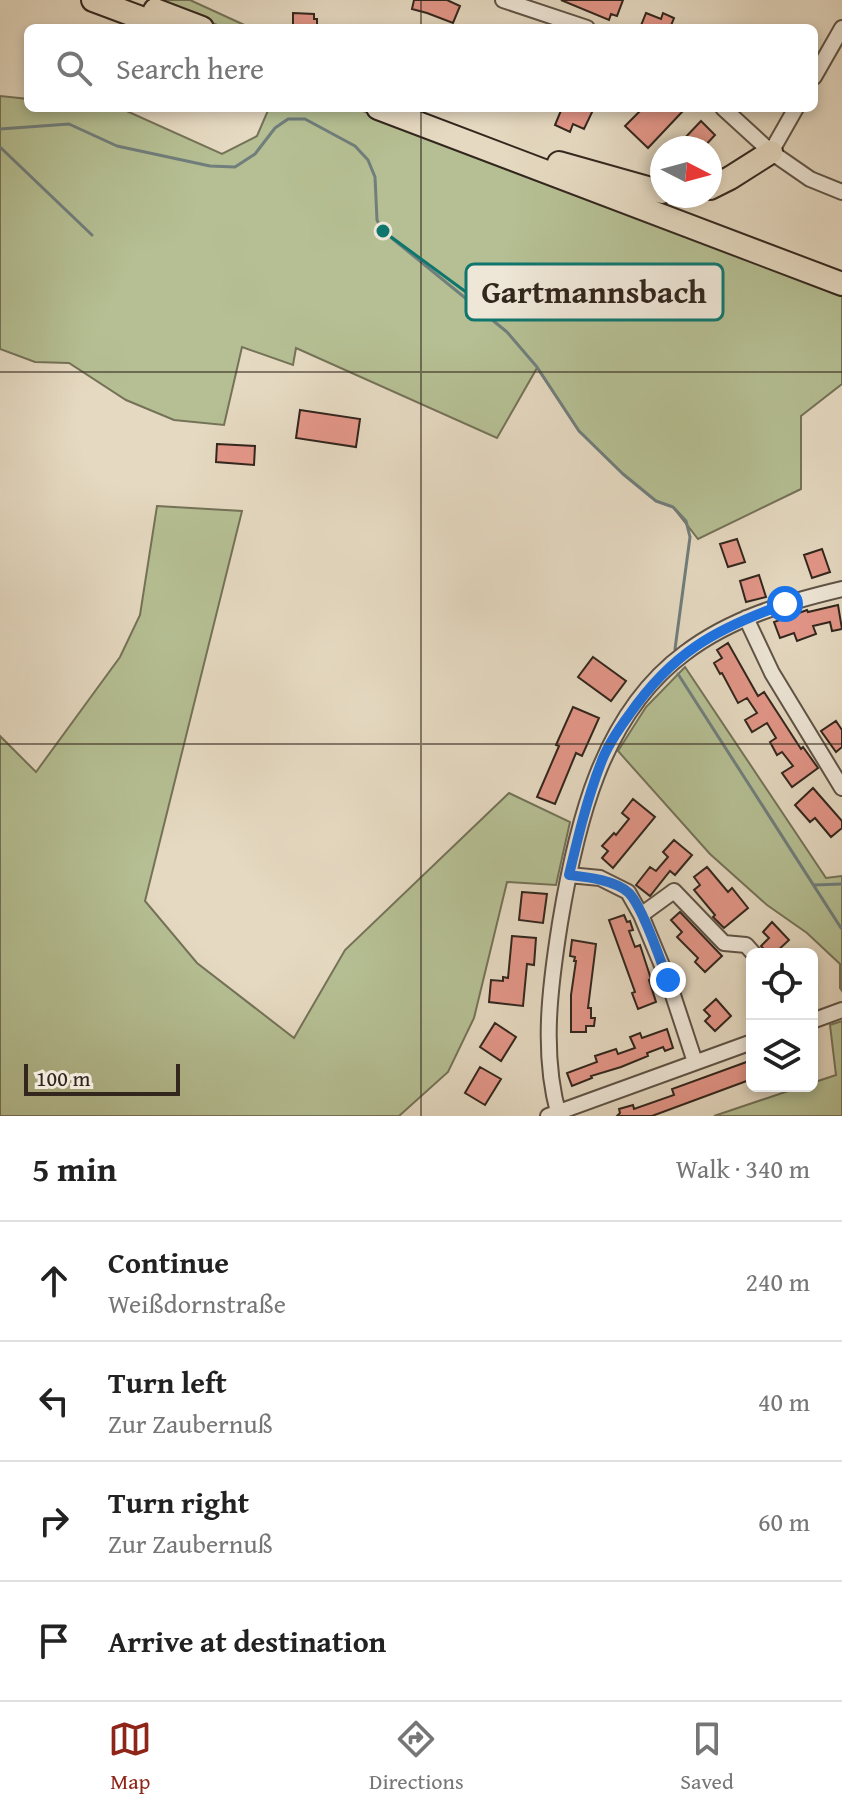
<!DOCTYPE html>
<meta charset="utf-8">
<style>
body{margin:0;font-family:"Gentium Book Plus",serif;background:#f6f6f6;color:#222}
.controls{position:absolute;right:24px;bottom:24px;display:grid;overflow:hidden;border-radius:12px;box-shadow:0 4px 12px #0003}
.controls button{width:72px;height:72px;display:grid;place-items:center;padding:0;border:0;border-bottom:2px solid #e0e0e0;background:#fff;color:#222;font:40px sans-serif}
.compass{position:absolute;left:650px;top:136px;width:72px;height:72px;border-radius:50%;background:#fff;box-shadow:0 4px 12px #0003;rotate:96deg}
.scale{position:absolute;left:24px;bottom:20px;width:156px;box-sizing:border-box;padding-left:8px;border:4px solid #32261d;border-top:0;font-size:22px;line-height:28px;white-space:nowrap;color:#32261d;-webkit-text-stroke:6px #eee6d7;paint-order:stroke}
.stop{position:absolute;width:24px;height:24px;margin:-18px;border:6px solid #1a73e8;border-radius:50%;background:#fff}
.stop.end{background:#1a73e8;border-color:#fff;box-shadow:0 2px 8px #0008}
.list{margin:0;padding:0;list-style:none}
h2{display:flex;justify-content:space-between;align-items:center;height:104px;margin:0;padding:0 32px;font-size:34px}
h2 small{font-size:26px;font-weight:400;color:#767676}
.list li{display:grid;grid-template-columns:52px 1fr auto;gap:24px;align-items:center;box-sizing:border-box;height:120px;padding:0 32px;border-top:2px solid #e0e0e0}
.list b{display:block;font-size:30px;white-space:nowrap}
.list p{margin:0;font-size:26px;white-space:nowrap;color:#767676}
.list em{font-size:26px;font-style:normal;color:#767676}
.icon{flex:none;width:44px;height:44px;fill:none;stroke:currentColor;stroke-width:2;stroke-linecap:round;stroke-linejoin:round}
.map{position:relative;flex:none;width:842px;height:1116px;overflow:hidden}
.search{position:absolute;background:#fff;box-shadow:0 4px 12px #0003;left:24px;right:24px;top:24px;height:88px;display:flex;align-items:center;gap:20px;box-sizing:border-box;padding:0 28px;border-radius:12px;color:#767676;font-size:30px}
.sheet{height:584px;background:#fff}
nav{display:flex;justify-content:space-around;align-items:center;box-sizing:border-box;height:112px;border-top:2px solid #e0e0e0;background:#fff;font-size:22px;color:#767676}
nav a{display:grid;justify-items:center;gap:4px}
nav .on{color:#8f2418}
.map>svg:first-child{display:block}
.green{fill:#b5bf93;stroke:#747258;stroke-width:2}
.lines{fill:none;stroke-linecap:round;stroke-linejoin:round}
.stream{stroke:#707e7c;stroke-width:3}
.building{fill:#e39688;stroke:#32261d;stroke-width:2}
.minor-casing{stroke:#5f5346;stroke-width:18}
.highway-casing{stroke:#32261d;stroke-width:26}
.minor{stroke:#eee6d7;stroke-width:14}
.highway{stroke:#e5d9c1;stroke-width:22}
.route{stroke:#1a73e8;stroke-width:10}
.grid{fill:none;stroke:#32261d;stroke-width:2;stroke-opacity:0.55}
.leader{fill:none;stroke:#0f766e;stroke-width:3}
.callout-dot{fill:#0f766e;stroke:#eee6d7;stroke-width:3}
.callout{fill:#eee6d7;stroke:#0f766e;stroke-width:3}
.callout-label{font-size:32px;text-anchor:middle;font-weight:bold;fill:#32261d}
</style>
<div class="map">
<svg width="842" height="1116" viewBox="0 0 842 1116">
<rect width="100%" height="100%" fill="#e5d9c1"/>
<filter id="stains"><feTurbulence type="fractalNoise" baseFrequency=".0025" numOctaves="4"/><feColorMatrix values="0 0 0 0 .2 0 0 0 0 .09 0 0 0 0 .02 0 0 0 .5 -.17"/></filter>
<radialGradient id="worn" r=".72"><stop offset=".6" stop-color="#630" stop-opacity="0"/><stop offset="1" stop-color="#630" stop-opacity=".3"/></radialGradient>
<path class="green" d="M152,0H190L251,28H225Z
M0,96L28,99V108H120L222,154L257,136L269,108H355L842,292V384L801,416V489L698,539L673,507L656,501L623,474L579,431L537,368L497,438L296,348L293,365L242,347L224,425L174,420L126,400L69,363L35,362L0,349Z
M157,506L242,511L145,901L197,963L294,1038L345,950L509,793L570,822L556,885L507,882L474,1018L448,1072L399,1116H0V736L36,772L120,657L140,615Z
M685,667L826,878L842,876V991L840,988V964L807,933L767,905L710,854L618,751L646,707Z
M842,1021V1116H714L803,1086H812V1083L836,1075L830,1025Z"/>
<g class="lines">
<path class="stream" d="M0,129L69,124L117,146L210,166L235,167L255,154L275,128L288,119H305L355,146L368,160L375,177L377,220L383,231L507,332L537,367L579,431L623,474L656,501L673,507L686,521L690,537L675,649
M0,147L92,235
M678,674L841,928
M814,885L842,884"/>
</g>
<path class="building" d="M414,0H447L460,6L453,23L427,13L412,9Z
M561,0H623L617,16L611,14L609,20Z
M293,13L314,14V19H317V28H293Z
M646,13L661,19L663,13L674,18L670,28H640Z
M562,108H594L584,129L573,124L570,132L555,125Z
M643,108H677L682,112L648,148L625,126Z
M701,121L715,135L703,148H687L681,142Z
M300,410L360,419L356,447L296,438Z
M217,444L255,446L254,465L216,462Z
M737,539L745,562L728,567L720,544Z
M822,549L830,572L812,578L804,555Z
M759,575L766,597L746,602L740,581Z
M838,605L842,629L832,631L830,622L813,626L816,634L797,641L794,633L780,638L774,622L807,610L808,612Z
M728,643L758,696L764,692L801,749L803,747L818,768L792,787L782,773L793,766L782,752L777,755L770,742L776,738L767,723L752,732L745,720L757,713L747,698L738,703L722,673L720,674L714,663L722,658L717,650Z
M593,657L626,681L611,701L578,677Z
M573,707L599,718L582,756L576,753L555,804L537,797L559,746L556,745Z
M836,721L842,730V747L836,752L821,731Z
M813,788L842,821V828L831,837L815,818L810,822L795,805Z
M633,799L655,817L613,868L602,858L608,851L602,846L614,833L616,835L629,819L622,813Z
M674,840L692,855L675,875L670,871L650,896L636,885L650,867L656,871L668,857L663,852Z
M707,867L728,892L732,888L748,908L724,928L713,917L715,915L694,890L700,885L694,877Z
M522,892L547,894L543,923L519,920Z
M680,912L722,956L705,972L695,962L698,958L677,937L682,932L671,920Z
M624,915L627,922L630,921L633,930L629,931L635,947L640,945L651,979L649,980L656,1002L638,1009L632,993L635,992L609,920Z
M772,922L789,940L774,954H768L761,946L769,938L763,932Z
M512,936L536,938L534,965L527,964L523,1006L489,1002L491,980L503,981V977L508,978Z
M572,940L596,944L588,1008H591V1018H595L594,1026H586V1032H571V995L576,961H574L575,957L570,956Z
M716,999L731,1016L715,1031L705,1021L710,1016L704,1010Z
M495,1023L516,1037L501,1061L480,1047Z
M667,1029L673,1048L665,1051L663,1047L647,1053L648,1056L621,1067L591,1076L592,1078L572,1086L567,1073L597,1062L595,1056L616,1049L618,1054L635,1048L630,1037L640,1033L642,1038Z
M752,1060V1079L652,1116H617L620,1113L619,1109L633,1105L634,1109L674,1095L672,1089Z
M480,1067L501,1079L485,1105L465,1093Z"/>
<g class="lines">
<g class="minor-casing">
<path id="minor" d="M503,0L587,28
M814,77L842,28
M723,108L771,152L810,179L842,192
M771,152L796,108
M746,618L772,673L842,788
M569,875L600,878L628,892L641,915L668,980L695,1062
M641,915L674,891L724,943L746,945L754,954
M812,1021L842,1010
M548,1116L752,1042
M559,1116C541,1053 550,986 560,923C576,826 601,715 685,653C731,618 787,602 842,589"/>
</g>
<g class="highway-casing">
<path id="highway" d="M93,0L168,28
M155,10L202,28
M378,108L842,284
M559,163L662,192
M710,188L730,178L771,152"/>
</g>
<use href="#minor" class="minor"/>
<use href="#highway" class="highway"/>
</g>
<g class="lines">
<path class="route" d="M668,980C660,960 643,908 629,893C616,880 587,877 569,875C578,837 587,799 601,763C607,746 618,730 629,715C672,653 715,629 785,604"/>
</g>
<path class="grid" d="M421,0V28M421,108V1116M0,372H842M0,744H842"/>
<path class="leader" d="M383 231L466 292"/>
<circle class="callout-dot" cx="383" cy="231" r="8"/>
<rect class="callout" x="466" y="264" width="257" height="56" rx="8"/>
<g class="callout-label">
<text x="594" y="303">Gartmannsbach</text>
</g>
<rect width="100%" height="100%" filter="url(#stains)"/>
<rect width="100%" height="100%" fill="url(#worn)"/>
</svg>
<div class="controls">
<button><svg class="icon" aria-label="locate" viewBox="0 0 24 24"><circle cx="12" cy="12" r="6"/><path d="M12 2v4M12 18v4M2 12h4M18 12h4"/></svg></button>
<button><svg class="icon" aria-label="layers" viewBox="0 0 24 24"><path d="M12 4l9 5-9 5-9-5zM3 14l9 5 9-5"/></svg></button>
</div>
<svg class="compass" viewBox="-18 -18 36 36"><path d="M0-13l5 13h-10z" fill="#e53935"/><path d="M0 13l5-13h-10z" fill="#767676"/></svg>
<div class="scale">100 m</div>
<div class="stop" style="left:785px;top:604px"></div>
<div class="stop end" style="left:668px;top:980px"></div>
<div class="search"><svg class="icon" aria-label="search" viewBox="0 0 24 24"><circle cx="10" cy="10" r="6"/><path d="M15 15l6 6"/></svg>Search here</div>
</div>
<section class="sheet">
<h2>5 min<small>Walk · 340 m</small></h2>
<ul class="list">
<li><svg class="icon" aria-label="ahead" viewBox="0 0 24 24"><path d="M12 20V5M6 11l6-6 6 6"/></svg><div><b>Continue</b><p>Weißdornstraße</p></div><em>240 m</em></li>
<li><svg class="icon" aria-label="left" viewBox="0 0 24 24"><path d="M17 20v-9H6M10 6l-5 5 5 5"/></svg><div><b>Turn left</b><p>Zur Zaubernuß</p></div><em>40 m</em></li>
<li><svg class="icon" aria-label="right" viewBox="0 0 24 24"><path d="M7 20v-9h11M14 6l5 5-5 5"/></svg><div><b>Turn right</b><p>Zur Zaubernuß</p></div><em>60 m</em></li>
<li><svg class="icon" aria-label="arrive" viewBox="0 0 24 24"><path d="M6 21V4h12l-3 4 3 4H6"/></svg><div><b>Arrive at destination</b></div></li>
</ul>
</section>
<nav>
<a class="on"><svg class="icon" aria-label="map" viewBox="0 0 24 24"><path d="M3 6l6-2 6 2 6-2v14l-6 2-6-2-6 2zM9 4v14M15 6v14"/></svg>Map</a>
<a><svg class="icon" aria-label="directions" viewBox="0 0 24 24"><path d="M12 3l9 9-9 9-9-9zM9 14v-3h6M13 9l2 2-2 2"/></svg>Directions</a>
<a><svg class="icon" aria-label="saved" viewBox="0 0 24 24"><path d="M7 4h10v16l-5-4-5 4z"/></svg>Saved</a>
</nav>
